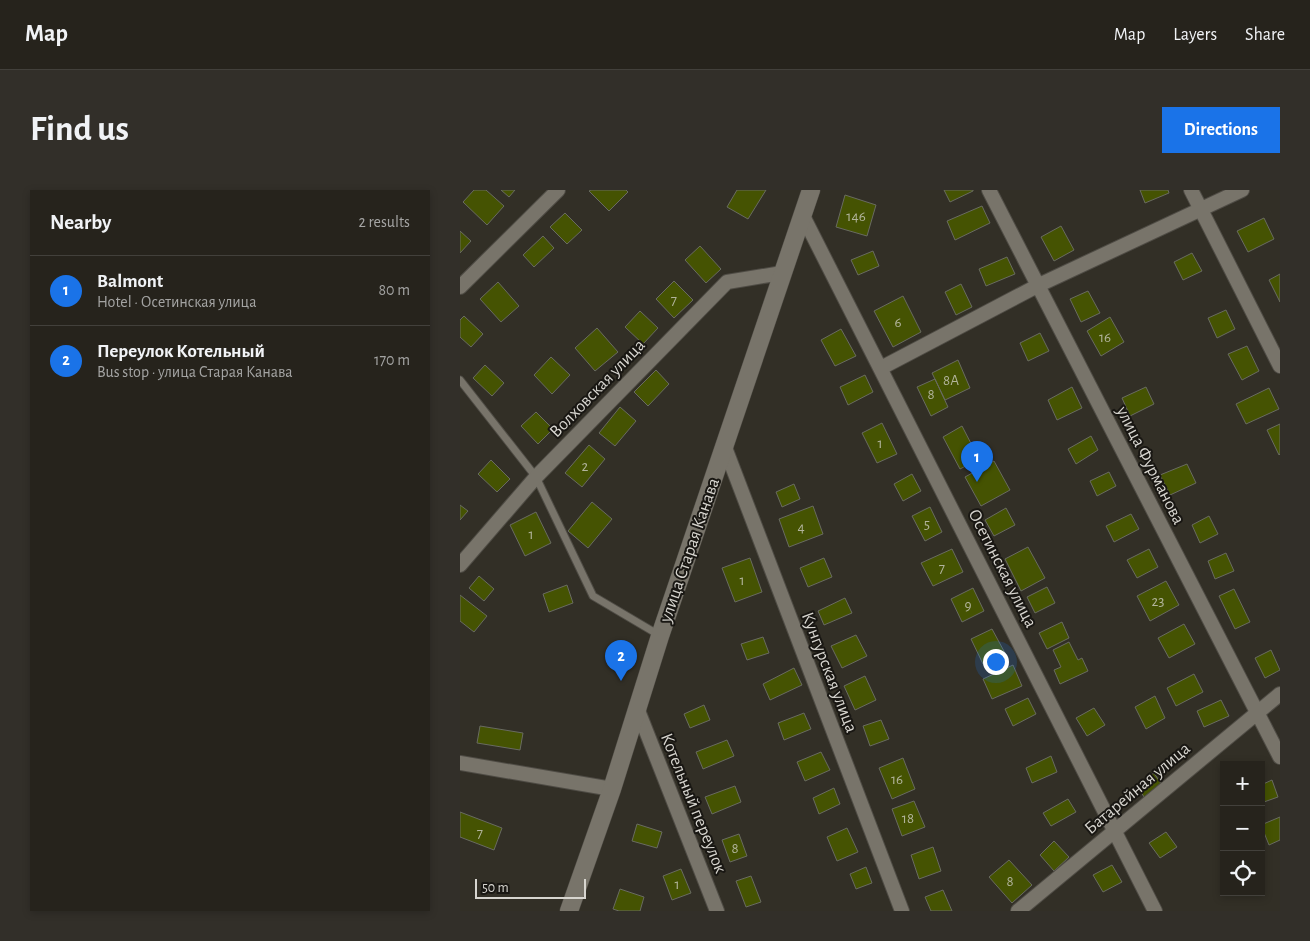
<!DOCTYPE html>
<meta charset="utf-8">
<style>
body{margin:0;font-family:"Alegreya Sans",sans-serif;background:#322f29;color:#f1f3f6}
.controls{position:absolute;right:15px;bottom:15px;display:grid;overflow:hidden;border-radius:0px;box-shadow:0 2px 8px #0003}
.controls button{width:45px;height:45px;display:grid;place-items:center;padding:0;border:0;border-bottom:1px solid #42403b;background:#26231c;color:#f1f3f6;font:25px sans-serif}
.scale{position:absolute;left:15px;bottom:12px;width:111px;box-sizing:border-box;padding-left:5px;border:2px solid #d7d5cf;border-top:0;font-size:14px;line-height:18px;white-space:nowrap;color:#d7d5cf;-webkit-text-stroke:4px #191713;paint-order:stroke}
.you{position:absolute;left:535px;top:471px;width:18px;height:18px;margin:-12px;border:4px solid #fff;border-radius:50%;background:#1a73e8;box-shadow:0 0 0 8px #1a73e833}
.badge{display:grid;place-items:center;width:32px;height:32px;border-radius:50%;background:#1a73e8;color:#fff;font-size:16px;font-weight:700}
.pin{position:absolute;translate:-50% -41px;filter:drop-shadow(0 1px 2px #0008)}
.pin::after{content:'';position:absolute;top:26px;width:18px;height:15px;background:inherit;clip-path:polygon(0 0,100% 0,50% 100%)}
.list{margin:0;padding:0;list-style:none}
h2{display:flex;justify-content:space-between;align-items:center;height:65px;margin:0;padding:0 20px;font-size:21px}
h2 small{font-size:16px;font-weight:400;color:#a4a4a3}
.list li{display:grid;grid-template-columns:32px 1fr auto;gap:15px;align-items:center;box-sizing:border-box;height:70px;padding:0 20px;border-top:1px solid #42403b}
.list b{display:block;font-size:19px;white-space:nowrap}
.list p{margin:0;font-size:16px;white-space:nowrap;color:#a4a4a3}
.list em{font-size:16px;font-style:normal;color:#a4a4a3}
.icon{flex:none;width:28px;height:28px;fill:none;stroke:currentColor;stroke-width:2;stroke-linecap:round;stroke-linejoin:round}
.map{position:relative;flex:none;width:820px;height:721px;overflow:hidden;border-radius:0px}
header{display:flex;align-items:center;gap:30px;box-sizing:border-box;height:70px;padding:0 25px;background:#26231c;border-bottom:1px solid #42403b}
header strong{font-size:24px}
nav{display:flex;gap:28px;margin-inline-start:auto;font-size:18px}
.intro{display:flex;align-items:center;justify-content:space-between;box-sizing:border-box;height:120px;padding:0 30px}
h1{margin:0;font-size:35px}
.button{padding:12px 22px;border-radius:0px;background:#1a73e8;color:#fff;font-size:18px;font-weight:700}
main{display:flex;gap:30px;padding:0 30px}
aside{flex:1;background:#26231c;border-radius:0px;box-shadow:0 2px 8px #0003}
.map>svg:first-child{display:block}
.building{fill:#455302;stroke:#696b61}
.lines{fill:none;stroke-linecap:round;stroke-linejoin:round}
.service-casing{stroke:#4f4c45;stroke-width:9}
.minor-casing{stroke:#4f4c45;stroke-width:16}
.tertiary-casing{stroke:#4f4c45;stroke-width:19}
.service{stroke:#78746a;stroke-width:7}
.minor{stroke:#78746a;stroke-width:14}
.tertiary{stroke:#78746a;stroke-width:18}
.labels{text-anchor:middle;stroke-width:4;stroke-linejoin:round;paint-order:stroke}
.number-label{font-size:15px;fill:#b2b49c}
.street-label{font-size:18px;fill:#d7d5cf;stroke:#191713}
</style>
<header>
<strong>Map</strong>
<nav><a>Map</a><a>Layers</a><a>Share</a></nav>
</header>
<div class="intro"><h1>Find us</h1><a class="button">Directions</a></div>
<main>
<aside>
<h2>Nearby<small>2 results</small></h2>
<ul class="list">
<li><span class="badge">1</span><div><b>Balmont</b><p>Hotel · Осетинская улица</p></div><em>80 m</em></li>
<li><span class="badge">2</span><div><b>Переулок Котельный</b><p>Bus stop · улица Старая Канава</p></div><em>170 m</em></li>
</ul>
</aside>
<div class="map">
<svg width="820" height="721" viewBox="0 0 820 721">
<rect width="100%" height="100%" fill="#322f26"/>
<path class="building" d="M14,0H26L44,16L27,35L3,12Z
M41,0H55L49,7Z
M131,0H166L168,2L149,21L129,1Z
M277,0H306L288,29L267,17Z
M484,0H513V1L490,12Z
M680,0H708L709,3L685,13Z
M385,5L416,15L407,46L376,37Z
M522,16L530,33L495,50L487,31Z
M105,23L122,40L107,54L90,37Z
M804,28L814,49L788,62L777,41Z
M601,36L614,60L594,71L581,47Z
M0,41L11,51L0,63Z
M83,46L94,58L74,77L63,65Z
M240,56L261,79L246,93L225,70Z
M413,61L419,76L398,85L391,70Z
M732,63L742,81L723,90L714,72Z
M547,67L555,84L526,96L519,79Z
M820,84V112L809,90Z
M214,91L233,110L214,128L196,109Z
M38,92L59,116L41,132L20,109Z
M501,94L512,117L496,125L485,102Z
M628,101L640,123L621,132L610,109Z
M443,106L461,142L433,157L414,121Z
M766,120L775,139L757,148L748,128Z
M180,121L198,138L183,154L165,137Z
M4,126L23,144L11,157L0,147V130Z
M650,127L664,152L641,166L627,141Z
M137,138L158,162L135,181L115,158Z
M381,139L396,166L375,176L361,150Z
M580,143L589,161L568,171L560,153Z
M787,156L799,181L782,190L768,164Z
M91,167L110,185L92,204L74,185Z
M498,170L510,198L485,210L472,183Z
M25,175L44,193L32,206L13,188Z
M196,180L209,194L188,216L174,202Z
M405,185L413,202L388,215L380,197Z
M475,189L488,217L471,226L457,197Z
M612,197L622,218L597,230L588,210Z
M686,197L694,214L670,226L662,208Z
M809,198L819,219L786,234L776,214Z
M160,217L176,231L155,256L139,243Z
M76,222L93,239L78,254L61,236Z
M422,233L437,264L417,273L402,243Z
M820,234V264L819,265L807,240Z
M502,236L519,269L500,279L483,247Z
M631,246L638,260L616,274L608,259Z
M129,255L145,269L122,297L105,283Z
M31,270L50,289L37,302L18,284Z
M534,271L550,300L521,316L505,287Z
M727,274L736,293L710,305L700,285Z
M649,282L656,296L637,306L630,291Z
M452,284L461,301L443,311L434,294Z
M334,294L340,309L322,317L316,302Z
M132,312L152,329L128,358L108,341Z
M0,315L8,321L0,330Z
M353,316L363,344L329,357L319,329Z
M470,317L482,342L465,351L452,326Z
M546,318L555,335L534,346L525,330Z
M76,322L91,353L65,366L50,335Z
M671,324L679,339L654,352L646,336Z
M749,326L758,344L740,353L732,335Z
M568,357L585,388L561,401L545,369Z
M492,359L503,382L473,396L461,373Z
M689,359L698,377L677,388L667,370Z
M766,363L774,381L755,389L748,371Z
M290,368L302,402L275,412L262,378Z
M364,368L372,387L348,397L340,378Z
M19,386L34,399L24,411L9,398Z
M706,391L719,415L690,431L677,406Z
M107,395L113,413L89,422L83,404Z
M587,397L595,413L575,423L567,407Z
M513,398L524,421L502,432L491,409Z
M774,399L790,432L775,439L759,406Z
M0,405L27,426L14,442L0,431Z
M385,408L392,423L364,435L358,421Z
M602,432L609,448L587,459L579,443Z
M724,434L735,454L709,468L698,448Z
M532,439L545,463L523,474L511,449Z
M396,445L407,466L382,478L371,456Z
M303,447L309,463L287,470L281,454Z
M609,452L618,470L622,468L628,481L600,494L594,480L601,477L593,460Z
M811,460L820,480L805,488L795,468Z
M553,475L562,496L532,509L523,489Z
M334,478L342,495L310,510L303,494Z
M734,484L743,502L716,516L707,498Z
M405,486L416,510L395,520L384,496Z
M695,506L705,528L686,539L675,517Z
M568,508L576,524L553,536L545,519Z
M761,510L769,526L744,537L737,521Z
M244,515L250,530L230,538L224,524Z
M634,518L645,535L627,546L616,528Z
M344,523L351,539L324,550L318,533Z
M421,530L429,549L410,556L403,536Z
M20,536L63,543L60,560L17,553Z
M267,550L274,566L243,579L236,562Z
M361,562L370,580L345,591L337,572Z
M591,566L597,582L572,593L566,578Z
M443,568L455,599L432,609L419,578Z
M694,583L702,595L684,607L677,595Z
M812,590L818,607L801,613V595Z
M275,596L281,612L252,624L245,607Z
M374,598L380,614L359,624L353,608Z
M608,609L616,622L591,636L583,623Z
M454,611L465,637L442,646L432,619Z
M0,622L42,638L34,660L0,647Z
M820,627V650L809,655L801,635Z
M177,634L202,642L197,658L172,651Z
M387,638L398,662L377,671L367,647Z
M706,642L717,657L700,668L689,653Z
M279,644L287,666L270,672L262,650Z
M594,651L609,667L594,681L580,665Z
M473,657L481,681L459,689L451,665Z
M549,670L572,695L552,713L529,687Z
M652,675L662,692L643,702L633,685Z
M406,677L412,693L396,699L390,684Z
M221,679L231,703L212,710L203,686Z
M291,686L301,712L286,717L276,691Z
M160,699L184,707L180,721H159L153,719Z
M483,700L492,721H471L465,707Z"/>
<g class="lines">
<g class="service-casing">
<path id="service" d="M0,190L76,287L133,406L199,445"/>
</g>
<g class="minor-casing">
<path id="minor" d="M529,0L820,567
M731,0L820,176
M343,26L695,721
M0,97L98,0
M421,178L579,95L782,0
M264,255L442,721
M0,375L76,287L267,92L322,83
M177,518L257,721
M0,573L152,599
M558,721L820,504"/>
</g>
<g class="tertiary-casing">
<path id="tertiary" d="M109,721L152,599L200,446L351,0"/>
</g>
<use href="#service" class="service"/>
<use href="#minor" class="minor"/>
<use href="#tertiary" class="tertiary"/>
</g>
<g class="labels">
<g class="number-label">
<text x="396" y="31">146</text>
<text x="214" y="115">7</text>
<text x="438" y="137">6</text>
<text x="645" y="152">16</text>
<text x="491" y="195">8А</text>
<text x="471" y="209">8</text>
<text x="420" y="258">1</text>
<text x="125" y="281">2</text>
<text x="467" y="339">5</text>
<text x="341" y="342">4</text>
<text x="71" y="349">1</text>
<text x="482" y="383">7</text>
<text x="282" y="395">1</text>
<text x="698" y="416">23</text>
<text x="508" y="420">9</text>
<text x="437" y="594">16</text>
<text x="448" y="633">18</text>
<text x="20" y="648">7</text>
<text x="275" y="663">8</text>
<text x="550" y="696">8</text>
<text x="217" y="699">1</text>
</g>
<g class="street-label">
<text transform="translate(137 198) rotate(-46)" y="6">Волховская улица</text>
<text transform="translate(691 275) rotate(63)" y="6">улица Фурманова</text>
<text transform="translate(229 360) rotate(-71)" y="6">улица Старая Канава</text>
<text transform="translate(543 378) rotate(63)" y="6">Осетинская улица</text>
<text transform="translate(370 482) rotate(69)" y="6">Кунгурская улица</text>
<text transform="translate(677 598) rotate(-40)" y="6">Батарейная улица</text>
<text transform="translate(234 613) rotate(68)" y="6">Котельный переулок</text>
</g>
</g>
</svg>
<div class="controls">
<button>+</button>
<button>−</button>
<button><svg class="icon" aria-label="locate" viewBox="0 0 24 24"><circle cx="12" cy="12" r="6"/><path d="M12 2v4M12 18v4M2 12h4M18 12h4"/></svg></button>
</div>
<div class="scale">50 m</div>
<div class="you"></div>
<div class="pin badge" style="left:517px;top:292px">1</div>
<div class="pin badge" style="left:161px;top:491px">2</div>
</div>
</main>
